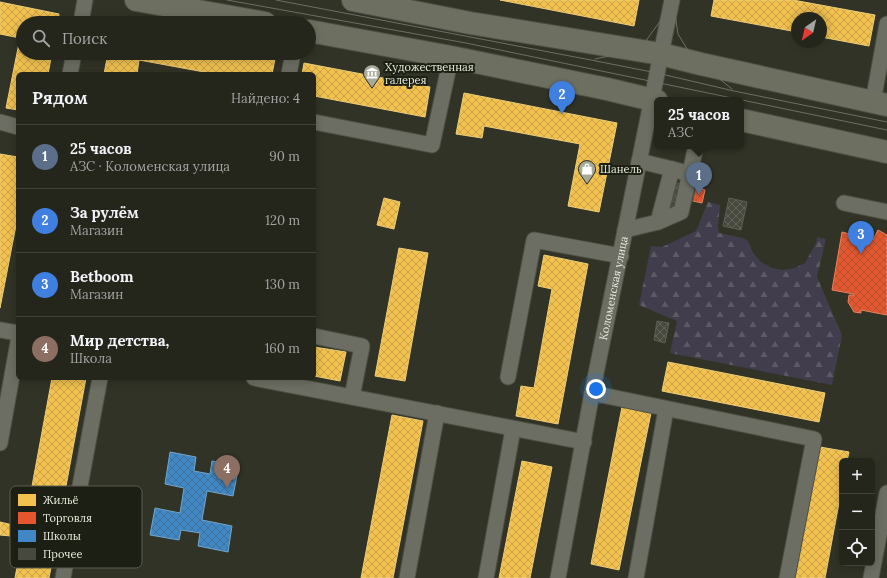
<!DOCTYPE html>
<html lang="ru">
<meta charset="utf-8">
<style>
body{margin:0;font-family:Lora,serif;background:#303229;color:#f1f3f6}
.controls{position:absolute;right:12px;bottom:12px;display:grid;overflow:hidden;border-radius:6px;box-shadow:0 2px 10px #0003}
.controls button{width:36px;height:36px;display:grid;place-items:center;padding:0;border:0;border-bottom:1px solid #41433b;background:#24261c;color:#f1f3f6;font:20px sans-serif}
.compass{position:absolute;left:791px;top:12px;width:36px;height:36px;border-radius:50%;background:#24261c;box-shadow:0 2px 10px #0003;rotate:214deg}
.you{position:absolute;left:596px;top:389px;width:14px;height:14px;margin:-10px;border:3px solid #fff;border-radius:50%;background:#1a73e8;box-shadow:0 0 0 6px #1a73e833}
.badge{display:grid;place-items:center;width:26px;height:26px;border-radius:50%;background:#b45309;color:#fff;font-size:13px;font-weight:700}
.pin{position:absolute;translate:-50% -33px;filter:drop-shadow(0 1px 2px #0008)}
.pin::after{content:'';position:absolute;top:21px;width:14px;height:12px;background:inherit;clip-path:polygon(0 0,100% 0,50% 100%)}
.popup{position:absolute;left:654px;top:97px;width:90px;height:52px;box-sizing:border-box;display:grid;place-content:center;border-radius:6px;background:#24261c;filter:drop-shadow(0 1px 3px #0005);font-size:13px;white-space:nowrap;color:#a3a5a3}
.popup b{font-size:15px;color:#f1f3f6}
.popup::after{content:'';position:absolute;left:50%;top:100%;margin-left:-8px;border:8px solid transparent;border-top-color:#24261c}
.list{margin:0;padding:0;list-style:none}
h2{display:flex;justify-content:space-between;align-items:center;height:52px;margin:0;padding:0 16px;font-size:17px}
h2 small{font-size:13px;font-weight:400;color:#a3a5a3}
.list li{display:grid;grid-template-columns:26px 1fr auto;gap:12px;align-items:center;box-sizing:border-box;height:64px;padding:0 16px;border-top:1px solid #41433b}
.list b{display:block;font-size:15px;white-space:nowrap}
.list p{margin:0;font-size:13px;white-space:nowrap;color:#a3a5a3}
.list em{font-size:13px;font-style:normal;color:#a3a5a3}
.icon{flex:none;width:22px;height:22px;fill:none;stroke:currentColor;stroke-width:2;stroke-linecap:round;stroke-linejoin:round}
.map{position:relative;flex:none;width:887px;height:578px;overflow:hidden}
.search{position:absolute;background:#24261c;box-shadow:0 2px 10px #0003;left:16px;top:16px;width:300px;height:44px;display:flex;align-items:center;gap:10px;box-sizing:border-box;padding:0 14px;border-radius:22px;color:#a3a5a3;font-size:15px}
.panel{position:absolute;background:#24261c;box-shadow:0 2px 10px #0003;left:16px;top:72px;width:300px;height:308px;border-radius:6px}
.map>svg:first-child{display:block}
.forest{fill:url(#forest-firs)}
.homes{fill:url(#homes-cross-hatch);stroke:#eecd78}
.shops{fill:url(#shops-cross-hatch);stroke:#e58362}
.schools{fill:url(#schools-cross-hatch);stroke:#71a5cb}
.building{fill:url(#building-cross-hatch);stroke:#5b5e52}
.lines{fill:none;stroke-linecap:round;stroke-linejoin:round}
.minor-casing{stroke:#4d5043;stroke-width:17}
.highway-casing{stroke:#4d5043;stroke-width:24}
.minor{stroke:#6c6e63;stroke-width:15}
.highway{stroke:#6d7061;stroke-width:22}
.tram{stroke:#6c6f64;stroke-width:1}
.labels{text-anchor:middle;stroke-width:4;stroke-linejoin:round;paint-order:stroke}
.poi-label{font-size:11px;fill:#e6eada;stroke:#1c1f13;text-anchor:start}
.street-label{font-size:11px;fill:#e6eada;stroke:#1c1f13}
.key{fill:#1c1f13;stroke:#595c4f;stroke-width:1}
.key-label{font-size:11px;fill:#e6eada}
</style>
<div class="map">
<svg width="887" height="578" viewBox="0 0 887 578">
<defs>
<pattern id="forest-firs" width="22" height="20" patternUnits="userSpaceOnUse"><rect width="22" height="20" fill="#423d4c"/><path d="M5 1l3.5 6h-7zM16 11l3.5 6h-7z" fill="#5d5965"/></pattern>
<pattern id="homes-cross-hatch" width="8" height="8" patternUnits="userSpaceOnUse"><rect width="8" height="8" fill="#f2c14e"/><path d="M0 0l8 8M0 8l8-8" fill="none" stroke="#c7a24b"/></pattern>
<pattern id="shops-cross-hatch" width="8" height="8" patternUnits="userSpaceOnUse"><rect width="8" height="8" fill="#e4572e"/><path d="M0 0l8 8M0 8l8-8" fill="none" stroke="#b45234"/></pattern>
<pattern id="schools-cross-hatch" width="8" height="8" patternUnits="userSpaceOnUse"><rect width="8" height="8" fill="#3f88c5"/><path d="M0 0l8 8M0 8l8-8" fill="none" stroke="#417197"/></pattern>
<pattern id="building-cross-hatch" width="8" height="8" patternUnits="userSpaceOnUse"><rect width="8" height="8" fill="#47493e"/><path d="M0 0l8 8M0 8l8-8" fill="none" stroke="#626359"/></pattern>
</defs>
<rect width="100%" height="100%" fill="#303325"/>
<path class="forest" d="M708,202L720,205L718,226L719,233L743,238L748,241L753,253L761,262L772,268L783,270L795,268L805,263L816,243L817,237L826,239L817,277L842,335L832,385L670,353L677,321L639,305L651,246L662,247L696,231Z"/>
<path class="homes" d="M500,0H639L634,26Z
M714,0H793L875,15L869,46L821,37V18H797V32L711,16Z
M0,2L59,14L58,23H23V53H52L48,74H18V110L6,108L20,38L0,34Z
M108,53H247L275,59L272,74H215L139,60L137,74H104Z
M304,63L430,87L425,117L314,96V74H302Z
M464,93L617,123L599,212L568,206L580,144L484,126L482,138L456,134Z
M0,154L18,157V215L0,308Z
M384,198L400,202L394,229L377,225Z
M399,248L428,253L405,381L375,376Z
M544,255L588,264L558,424L516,416L521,386L534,388L552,289L538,286Z
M314,347L346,352L340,381L314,376Z
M668,362L825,393L819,422L662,391Z
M52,378H86L49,578H15Z
M622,407L651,413L619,570L591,564Z
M392,415L423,421L393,578H361Z
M820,447L849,452L847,461H842V487L825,578H795Z
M522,461L552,467L530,578H499Z
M0,522L13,525L11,536L0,535Z"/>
<path class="shops" d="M696,187L705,190L702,203L693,201Z
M878,230L887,235V315L861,310V313L854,312L848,302L849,295H854V294L832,290L842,232L873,240Z"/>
<path class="schools" d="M170,452L196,457L194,471L210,474L212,461L239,465L233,496L207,491L202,520L232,526L228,552L198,546L200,533L181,530L179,540L150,535L155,508L180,513L184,488L165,484Z"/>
<path class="building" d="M671,182L696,187L693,201L682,199L679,210L665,206Z
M729,198L747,202L741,230L723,226Z
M657,321L669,323L665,343L654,340Z"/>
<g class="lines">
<g class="minor-casing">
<g id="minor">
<path d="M81,23L85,0"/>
<path d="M70,74L74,53"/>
<path d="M289,74L293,53"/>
<path d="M873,102L887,24"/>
<path d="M0,122L18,127"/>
<path d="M314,122L432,145L451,57"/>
<path d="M639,161L672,169"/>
<path d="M844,203L887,212"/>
<path d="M658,222L672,169L690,174"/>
<path d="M625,230L658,222L681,212L696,146"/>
<path d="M0,330L18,333"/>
<path d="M314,336L362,346L352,397"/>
<path d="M508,377L534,240L621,256"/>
<path d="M254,378L584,442"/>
<path d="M592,393L814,439L787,578"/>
<path d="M0,443L18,342"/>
<path d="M63,578L100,378"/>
<path d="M407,578L437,413"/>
<path d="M486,578L513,429"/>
<path id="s1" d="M558,578L592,393L672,0"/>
<path d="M636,578L666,409"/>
<path d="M871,578L887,493"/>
</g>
</g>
<g class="highway-casing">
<path id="highway" d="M136,0L265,23
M353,0L470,23L661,54L701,64L887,105
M309,31L451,57L607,89L657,101
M741,120L887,152"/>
</g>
<use href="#minor" class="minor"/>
<use href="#highway" class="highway"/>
<path class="tram" d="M227,0L466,43L887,130
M276,0L591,60L657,73L734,91L887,122
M673,0L678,34L689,52L701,64L732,89
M595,59L637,50L645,42L661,20L671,0"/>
</g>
<defs>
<g id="museum-pin" transform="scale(0.9)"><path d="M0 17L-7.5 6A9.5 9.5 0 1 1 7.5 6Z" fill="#a6aa9b" stroke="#1c1f13"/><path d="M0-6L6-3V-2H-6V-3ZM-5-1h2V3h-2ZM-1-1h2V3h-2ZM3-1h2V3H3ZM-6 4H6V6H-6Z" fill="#fff"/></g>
<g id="shop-pin" transform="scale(0.9)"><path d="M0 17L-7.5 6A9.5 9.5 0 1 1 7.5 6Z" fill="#a6aa9b" stroke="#1c1f13"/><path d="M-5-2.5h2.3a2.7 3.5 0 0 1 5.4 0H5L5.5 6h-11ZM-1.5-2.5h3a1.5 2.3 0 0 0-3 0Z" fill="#fff"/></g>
</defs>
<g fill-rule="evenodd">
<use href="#museum-pin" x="372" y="73"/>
<use href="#shop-pin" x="587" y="169"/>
</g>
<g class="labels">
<g class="poi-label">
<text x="385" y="71">Художественная<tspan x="385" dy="13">галерея</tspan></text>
<text x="600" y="173">Шанель</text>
</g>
<g class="street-label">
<text dy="4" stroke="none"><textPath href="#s1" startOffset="295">Коломенская улица</textPath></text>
</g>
</g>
<rect x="10" y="486" width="132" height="82" rx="6" class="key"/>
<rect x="18" y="494" width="18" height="12" fill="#f2c14e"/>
<rect x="18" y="512" width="18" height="12" fill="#e4572e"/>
<rect x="18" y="530" width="18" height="12" fill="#3f88c5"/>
<rect x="18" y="548" width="18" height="12" fill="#47493e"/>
<g class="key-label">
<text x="43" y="504">Жильё</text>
<text x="43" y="522">Торговля</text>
<text x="43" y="540">Школы</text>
<text x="43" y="558">Прочее</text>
</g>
</svg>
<div class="controls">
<button>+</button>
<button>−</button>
<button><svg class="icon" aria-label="locate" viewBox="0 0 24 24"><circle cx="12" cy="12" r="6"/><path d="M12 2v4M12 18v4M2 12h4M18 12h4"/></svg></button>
</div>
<svg class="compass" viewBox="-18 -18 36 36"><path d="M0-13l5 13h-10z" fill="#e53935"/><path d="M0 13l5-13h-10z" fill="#a3a5a3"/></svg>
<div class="you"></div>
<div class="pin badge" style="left:699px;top:195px;background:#5c6f8a">1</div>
<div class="popup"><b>25 часов</b>АЗС</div>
<div class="pin badge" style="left:562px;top:114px;background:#3f7fe0">2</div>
<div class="pin badge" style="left:861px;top:254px;background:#3f7fe0">3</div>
<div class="pin badge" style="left:227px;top:488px;background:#8d6e63">4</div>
<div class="search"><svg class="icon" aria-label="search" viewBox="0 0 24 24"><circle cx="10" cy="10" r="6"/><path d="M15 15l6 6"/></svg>Поиск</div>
<section class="panel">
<h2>Рядом<small>Найдено: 4</small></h2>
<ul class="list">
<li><span class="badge" style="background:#5c6f8a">1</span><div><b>25 часов</b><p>АЗС · Коломенская улица</p></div><em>90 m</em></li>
<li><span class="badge" style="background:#3f7fe0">2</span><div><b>За рулём</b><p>Магазин</p></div><em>120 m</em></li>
<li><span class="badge" style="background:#3f7fe0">3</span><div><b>Betboom</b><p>Магазин</p></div><em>130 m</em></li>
<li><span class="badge" style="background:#8d6e63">4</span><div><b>Мир детства,</b><p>Школа</p></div><em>160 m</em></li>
</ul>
</section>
</div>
